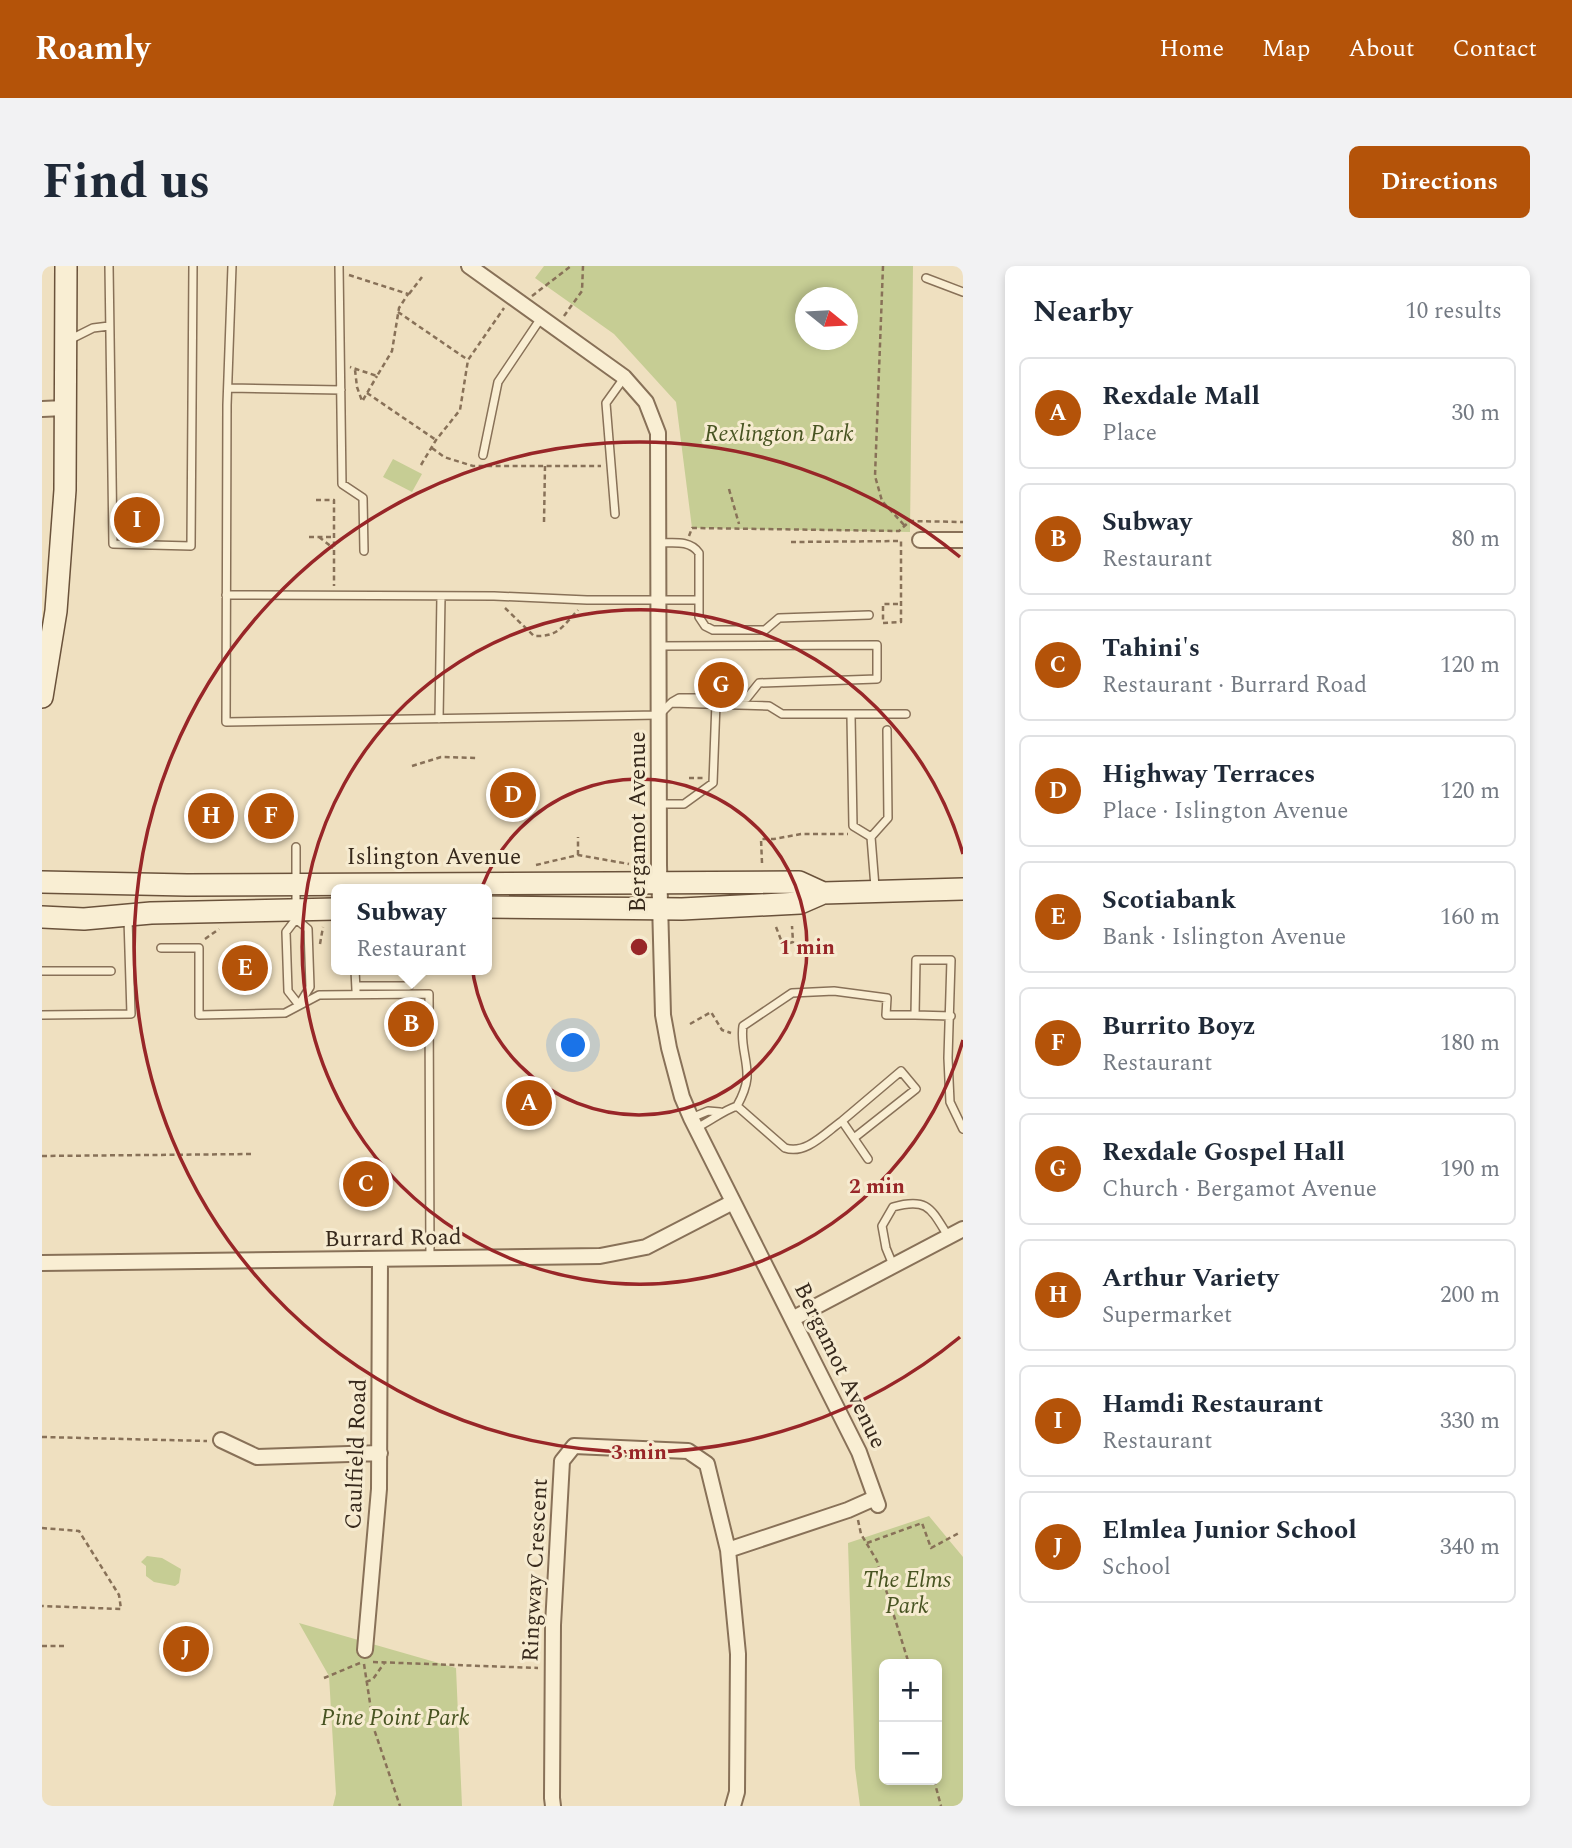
<!DOCTYPE html>
<meta charset="utf-8">
<style>
body{margin:0;font-family:Spectral,serif;background:#f2f2f3;color:#1f2937}
.controls{position:absolute;right:21px;bottom:21px;display:grid;overflow:hidden;border-radius:10px;box-shadow:0 4px 10px #0003}
.controls button{width:63px;height:63px;display:grid;place-items:center;padding:0;border:0;border-bottom:2px solid #e0e1e3;background:#fff;color:#1f2937;font:35px sans-serif}
.compass{position:absolute;left:753px;top:21px;width:63px;height:63px;border-radius:50%;background:#fff;box-shadow:0 4px 10px #0003;rotate:108deg}
.you{position:absolute;left:532px;top:780px;width:24px;height:24px;margin:-18px;border:5px solid #fff;border-radius:50%;background:#1a73e8;box-shadow:0 0 0 10px #1a73e833}
.badge{display:grid;place-items:center;width:46px;height:46px;border-radius:50%;background:#b45309;color:#fff;font-size:23px;font-weight:700}
.pin{position:absolute;translate:-50% -50%;border:4px solid #fff;box-shadow:0 2px 7px #0006}
.popup{position:absolute;left:289px;top:618px;width:161px;height:91px;box-sizing:border-box;display:grid;place-content:center;border-radius:10px;background:#fff;filter:drop-shadow(0 2px 5px #0005);font-size:23px;white-space:nowrap;color:#747a83}
.popup b{font-size:26px;color:#1f2937}
.popup::after{content:'';position:absolute;left:50%;top:100%;margin-left:-14px;border:14px solid transparent;border-top-color:#fff}
.list{margin:0;padding:0;list-style:none}
h2{display:flex;justify-content:space-between;align-items:center;height:91px;margin:0;padding:0 28px;font-size:30px}
h2 small{font-size:23px;font-weight:400;color:#747a83}
.list li{display:grid;grid-template-columns:46px 1fr auto;gap:21px;align-items:center;box-sizing:border-box;height:112px;margin:0 14px 14px;padding:0 14px;border:2px solid #e0e1e3;border-radius:10px}
.list b{display:block;font-size:26px;white-space:nowrap}
.list p{margin:0;font-size:23px;white-space:nowrap;color:#747a83}
.list em{font-size:23px;font-style:normal;color:#747a83}
.map{position:relative;flex:none;width:921px;height:1540px;overflow:hidden;border-radius:10px}
header{display:flex;align-items:center;gap:42px;box-sizing:border-box;height:98px;padding:0 35px;background:#b45309;color:#fff}
header strong{font-size:33px}
nav{display:flex;gap:38px;margin-inline-start:auto;font-size:24px}
.intro{display:flex;align-items:center;justify-content:space-between;box-sizing:border-box;height:168px;padding:0 42px}
h1{margin:0;font-size:49px}
.button{padding:18px 32px;border-radius:10px;background:#b45309;color:#fff;font-size:24px;font-weight:700}
main{display:flex;gap:42px;padding:0 42px}
aside{flex:1;background:#fff;border-radius:10px;box-shadow:0 4px 10px #0003}
.map>svg:first-child{display:block}
.green{fill:#c6cd94;fill-rule:evenodd}
.lines{fill:none;stroke-linecap:round;stroke-linejoin:round}
.lane-casing{stroke:#887158;stroke-width:10}
.street-casing{stroke:#887158;stroke-width:18}
.secondary-casing{stroke:#6a523b;stroke-width:24}
.path{stroke:#887158;stroke-width:2.5;stroke-dasharray:5 3.5;stroke-linecap:butt}
.lane{stroke:#f9eed3;stroke-width:7}
.street{stroke:#f9eed3;stroke-width:14}
.secondary{stroke:#f9eed3;stroke-width:21}
.ring{fill:none;stroke:#982628;stroke-width:3.5}
.labels{text-anchor:middle;stroke-width:6;stroke-linejoin:round;paint-order:stroke}
.park-label{font-size:23px;font-style:italic;fill:#485422;stroke:#f6ebd0}
.street-label{font-size:23px;fill:#37291c;stroke:#f6ebd0}
.centre{fill:#982628;stroke:#f6ebd0;stroke-width:3.5}
.ring-label{font-size:21px;text-anchor:middle;font-weight:bold;fill:#982628;stroke:#f6ebd0;stroke-width:6;stroke-linejoin:round;paint-order:stroke}
</style>
<header>
<strong>Roamly</strong>
<nav><a>Home</a><a>Map</a><a>About</a><a>Contact</a></nav>
</header>
<div class="intro"><h1>Find us</h1><a class="button">Directions</a></div>
<main>
<div class="map">
<svg width="921" height="1540" viewBox="0 0 921 1540">
<rect width="100%" height="100%" fill="#efe0c0"/>
<path class="green" d="M502,0H871L868,266L650,262L634,136L572,68L493,12ZM764,32H806V74H764Z
M351,193L380,208L370,226L341,211Z
M887,1250L921,1291V1540H818L813,1502L806,1277ZM895,1398V1514H842V1398Z
M105,1290L120,1292L139,1303L137,1317L133,1320L112,1316L104,1310V1300L99,1296Z
M257,1357L414,1402L420,1540H291L294,1528L287,1410Z"/>
<g class="lines">
<g class="lane-casing">
<path id="lane" d="M67,0L71,278L149,280L151,0
M190,0L185,139L184,456L617,449L629,437L727,440L740,448H864
M297,0L300,218L321,232L322,285
M884,12L921,26
M27,74L51,62L67,60
M186,122L299,124
M441,189L456,116L499,52
M573,248L564,137L582,112
M618,277C632,277 648,274 657,287V351L663,360L671,364H723L737,352L827,349
M184,329L452,330L545,334H657
M618,380L835,379V413L717,417L705,432H637L630,436
M809,450L811,560L829,571L833,621
M397,453L399,330
M618,538H642L671,517L674,437
M829,571L846,552L845,464
M254,581V653L244,666L246,725L257,739
M254,653L266,663L268,721L258,737
M119,682H157V749L243,747L277,729L387,728L388,992
M313,704L314,724
M0,705H69
M314,720H367V704
M0,749L89,748L86,653
M909,750L873,749L874,694H909L906,792L908,836L921,863
M695,840C700,831 704,822 705,812C706,794 698,779 701,760L750,727L792,725L845,732L844,749H873
M649,852L666,845L678,846
M800,855L859,805L874,823L812,872
M654,862C669,855 680,845 695,840L743,882C764,889 783,867 800,855L826,893
M851,999L844,982L840,960L851,941C886,931 889,943 906,970"/>
</g>
<g class="street-casing">
<path id="street" d="M427,0L582,111L604,136L616,167L617,599L621,749L627,782L640,831L649,852L817,1186L836,1239
M0,143L23,142
M878,274H921
M0,997L558,990L604,981L691,936
M752,1052L921,963
M179,1174L215,1191L338,1187
M686,1284L806,1244L833,1232
M323,1384L337,1223L338,994
M511,1540L510,1532L511,1359L520,1195L532,1180L646,1185L665,1198L686,1284L696,1388L695,1526L691,1540"/>
</g>
<g class="secondary-casing">
<path id="secondary" d="M0,431L14,345L23,224L24,0
M0,616L145,619L757,616L781,627
M444,641L640,643L758,637L781,627L921,623
M0,651L42,653L109,647L294,643"/>
</g>
<path class="path" d="M841,0L833,210L840,235L863,260
M307,9L366,28L357,42L350,85L335,110L308,101
M367,28L380,11
M490,30L529,0
M356,46L426,94
M522,50L540,25L541,0
M313,104L315,121L320,135
M325,127L394,174
M321,134L335,110
M390,182L402,191L431,200H559
M379,199L394,174L418,144L426,94L462,42
M687,223L697,258
M274,234H292V320
M502,256L503,200
M647,270L650,262L857,265L868,255L921,256
M267,271H292
M277,271L291,282
M749,276L859,275V356L841,357V338H859
M463,342L492,370C516,371 520,361 536,344
M370,500L399,491L435,492
M647,512H661
M536,589V571
M720,597L719,573H732L759,568H806
M494,599L536,589L587,598
M734,661L741,679L751,676L750,660
M163,673L177,663
M278,678L281,661
M648,758L669,746L680,764L689,767
M0,890L212,888
M0,1171L165,1175
M816,1254L819,1268L835,1295L867,1398
M0,1262L37,1265L77,1329L79,1343L0,1340
M825,1277L880,1257L889,1282L917,1267
M0,1380H23
M331,1396L496,1402
M322,1398L332,1463L358,1540
M282,1412L318,1397
M324,1416L331,1413L343,1396
M892,1514L899,1540"/>
<use href="#lane" class="lane"/>
<use href="#street" class="street"/>
<use href="#secondary" class="secondary"/>
</g>
<g class="ring">
<circle cx="597" cy="681" r="168"/>
<path d="M921 774A337 337 0 1 1 921 588"/>
<path d="M918 1071A505 505 0 1 1 918 291"/>
</g>
<g class="labels">
<g class="park-label">
<text x="737" y="175">Rexlington Park</text>
<text x="865" y="1321">The Elms<tspan x="865" dy="26">Park</tspan></text>
<text x="353" y="1459">Pine Point Park</text>
</g>
<g class="street-label">
<text transform="translate(595 556) rotate(-90)" y="8">Bergamot Avenue</text>
<text x="392" y="598">Islington Avenue</text>
<text transform="translate(351 971) rotate(-1)" y="8">Burrard Road</text>
<text transform="translate(799 1099) rotate(64)" y="8">Bergamot Avenue</text>
<text transform="translate(313 1188) rotate(-88)" y="8">Caulfield Road</text>
<text transform="translate(492 1304) rotate(-87)" y="8">Ringway Crescent</text>
</g>
</g>
<circle cx="597" cy="681" r="10" class="centre"/>
<g class="ring-label">
<text x="765" y="688">1 min</text>
<text x="835" y="927">2 min</text>
<text x="597" y="1193">3 min</text>
</g>
</svg>
<div class="controls">
<button>+</button>
<button>−</button>
</div>
<svg class="compass" viewBox="-18 -18 36 36"><path d="M0-13l5 13h-10z" fill="#e53935"/><path d="M0 13l5-13h-10z" fill="#747a83"/></svg>
<div class="you"></div>
<div class="pin badge" style="left:487px;top:837px">A</div>
<div class="pin badge" style="left:369px;top:758px">B</div>
<div class="popup"><b>Subway</b>Restaurant</div>
<div class="pin badge" style="left:324px;top:918px">C</div>
<div class="pin badge" style="left:471px;top:529px">D</div>
<div class="pin badge" style="left:203px;top:702px">E</div>
<div class="pin badge" style="left:229px;top:550px">F</div>
<div class="pin badge" style="left:679px;top:419px">G</div>
<div class="pin badge" style="left:169px;top:550px">H</div>
<div class="pin badge" style="left:95px;top:254px">I</div>
<div class="pin badge" style="left:144px;top:1383px">J</div>
</div>
<aside>
<h2>Nearby<small>10 results</small></h2>
<ul class="list">
<li><span class="badge">A</span><div><b>Rexdale Mall</b><p>Place</p></div><em>30 m</em></li>
<li><span class="badge">B</span><div><b>Subway</b><p>Restaurant</p></div><em>80 m</em></li>
<li><span class="badge">C</span><div><b>Tahini's</b><p>Restaurant · Burrard Road</p></div><em>120 m</em></li>
<li><span class="badge">D</span><div><b>Highway Terraces</b><p>Place · Islington Avenue</p></div><em>120 m</em></li>
<li><span class="badge">E</span><div><b>Scotiabank</b><p>Bank · Islington Avenue</p></div><em>160 m</em></li>
<li><span class="badge">F</span><div><b>Burrito Boyz</b><p>Restaurant</p></div><em>180 m</em></li>
<li><span class="badge">G</span><div><b>Rexdale Gospel Hall</b><p>Church · Bergamot Avenue</p></div><em>190 m</em></li>
<li><span class="badge">H</span><div><b>Arthur Variety</b><p>Supermarket</p></div><em>200 m</em></li>
<li><span class="badge">I</span><div><b>Hamdi Restaurant</b><p>Restaurant</p></div><em>330 m</em></li>
<li><span class="badge">J</span><div><b>Elmlea Junior School</b><p>School</p></div><em>340 m</em></li>
</ul>
</aside>
</main>
